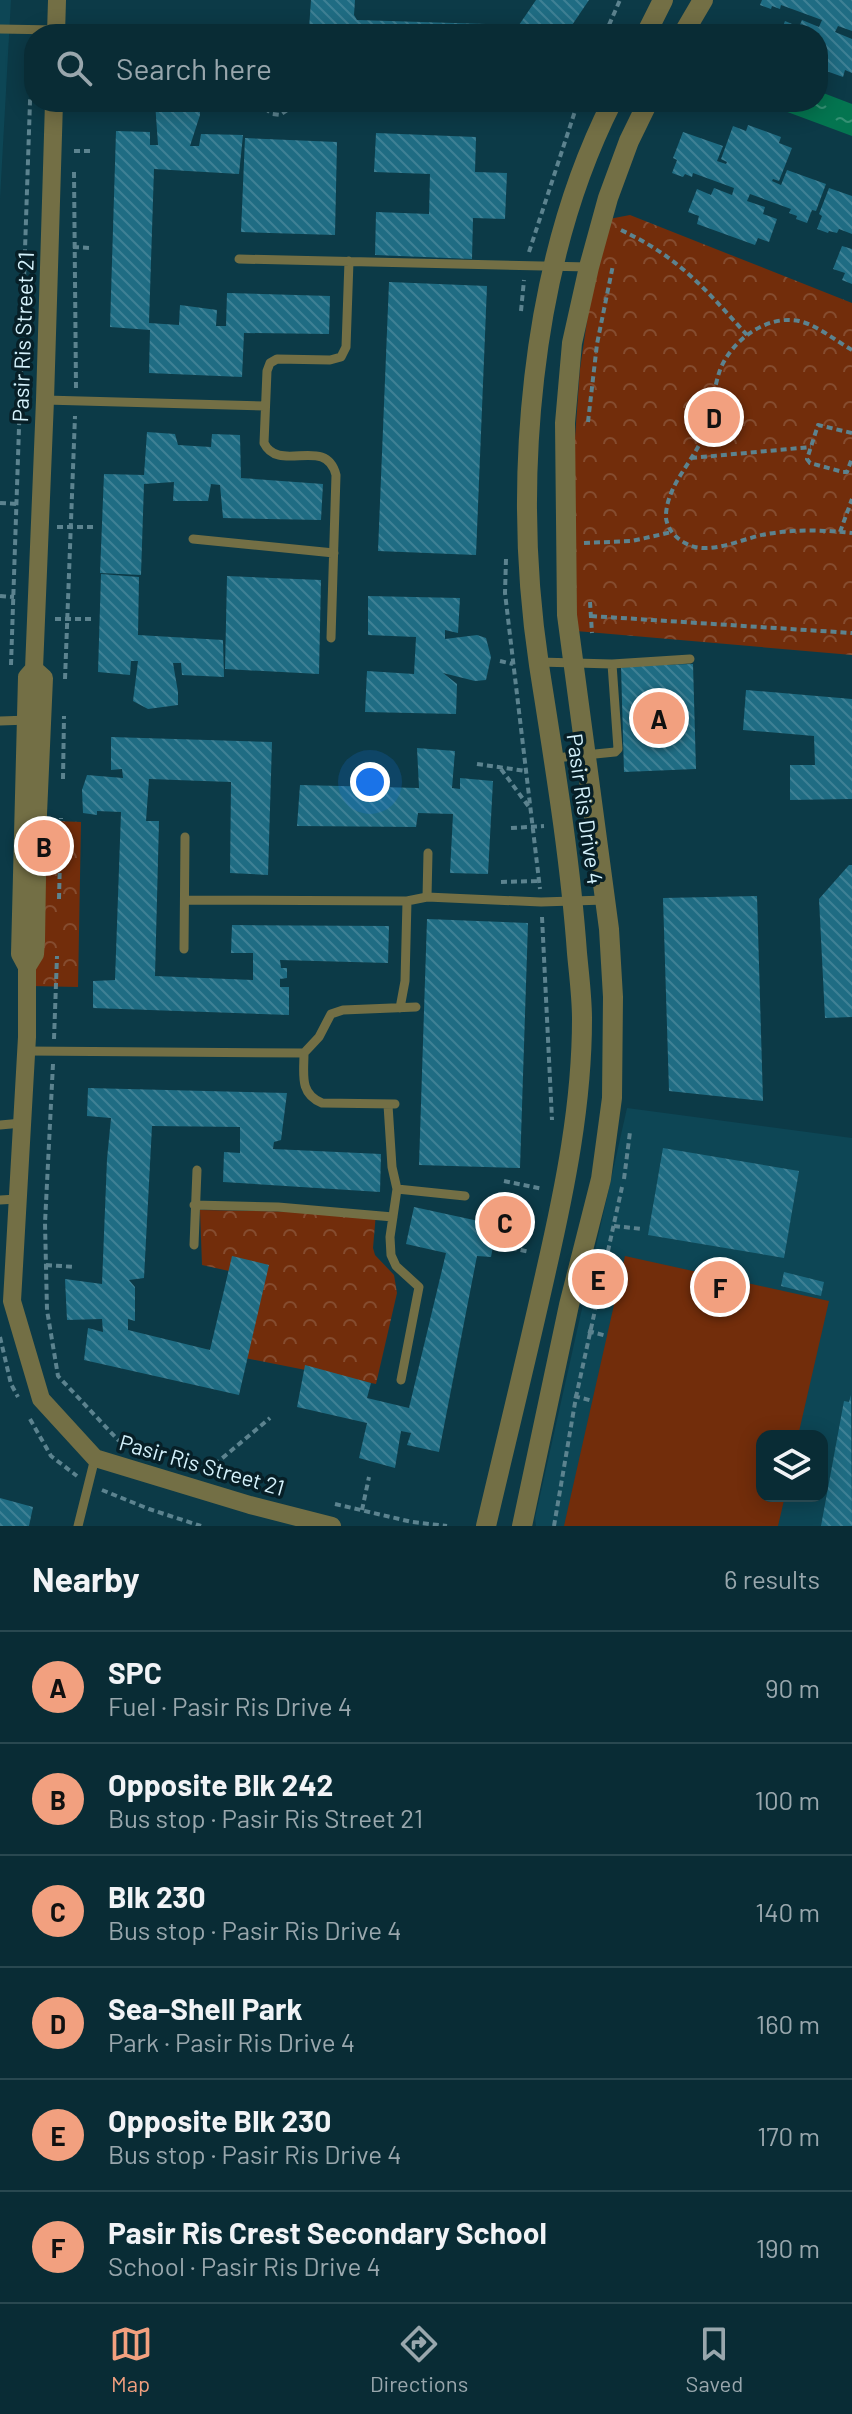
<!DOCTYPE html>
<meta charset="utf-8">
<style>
body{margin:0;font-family:Barlow,sans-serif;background:#173841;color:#f1f3f6}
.controls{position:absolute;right:24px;bottom:24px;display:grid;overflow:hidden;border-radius:16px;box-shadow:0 4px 20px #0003}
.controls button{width:72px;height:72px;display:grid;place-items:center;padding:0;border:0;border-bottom:2px solid #294850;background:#092c35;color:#f1f3f6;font:40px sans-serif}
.you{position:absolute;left:370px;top:782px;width:28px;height:28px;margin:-20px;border:6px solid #fff;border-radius:50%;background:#1a73e8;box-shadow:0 0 0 12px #1a73e833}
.badge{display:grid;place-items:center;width:52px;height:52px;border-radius:50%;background:#f2a07f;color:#111;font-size:26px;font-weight:700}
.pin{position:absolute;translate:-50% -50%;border:4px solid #fff;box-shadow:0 2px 8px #0006}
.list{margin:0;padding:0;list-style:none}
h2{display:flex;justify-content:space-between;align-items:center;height:104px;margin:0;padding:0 32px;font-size:34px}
h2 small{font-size:26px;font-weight:400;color:#99a7ad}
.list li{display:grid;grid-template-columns:52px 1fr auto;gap:24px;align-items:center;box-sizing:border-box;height:112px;padding:0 32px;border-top:2px solid #294850}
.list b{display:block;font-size:30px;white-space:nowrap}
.list p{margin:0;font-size:26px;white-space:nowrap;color:#99a7ad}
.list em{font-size:26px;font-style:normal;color:#99a7ad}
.icon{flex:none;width:44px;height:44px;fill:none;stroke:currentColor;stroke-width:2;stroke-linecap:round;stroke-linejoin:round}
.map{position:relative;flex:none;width:852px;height:1526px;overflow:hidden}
.search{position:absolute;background:#092c35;box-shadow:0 4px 20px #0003;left:24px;right:24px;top:24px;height:88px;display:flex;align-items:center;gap:20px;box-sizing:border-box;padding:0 28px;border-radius:32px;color:#99a7ad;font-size:30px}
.sheet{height:776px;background:#092c35}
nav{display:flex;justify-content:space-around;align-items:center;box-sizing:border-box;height:112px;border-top:2px solid #294850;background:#092c35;font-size:22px;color:#99a7ad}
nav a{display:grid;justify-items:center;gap:4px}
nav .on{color:#f2a07f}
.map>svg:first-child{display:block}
.built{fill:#0d4655;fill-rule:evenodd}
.park{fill:url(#park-crowns)}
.pitch{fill:#722d0b}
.water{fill:url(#water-ripples)}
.building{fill:url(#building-back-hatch)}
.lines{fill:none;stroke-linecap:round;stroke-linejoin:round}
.path{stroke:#5c838f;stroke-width:4;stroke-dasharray:6 4;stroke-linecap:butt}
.service{stroke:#736f45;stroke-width:9}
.minor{stroke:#736f45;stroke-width:18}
.tertiary{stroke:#736f45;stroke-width:20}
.labels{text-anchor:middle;stroke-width:7;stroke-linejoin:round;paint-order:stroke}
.street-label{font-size:22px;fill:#d5f2fc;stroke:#071f27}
</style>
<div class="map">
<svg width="852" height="1526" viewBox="0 0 852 1526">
<defs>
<pattern id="park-crowns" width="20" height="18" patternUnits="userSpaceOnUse" patternTransform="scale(2)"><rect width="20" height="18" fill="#722d0b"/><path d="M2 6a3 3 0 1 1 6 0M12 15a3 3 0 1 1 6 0" fill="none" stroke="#854c2f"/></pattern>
<pattern id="water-ripples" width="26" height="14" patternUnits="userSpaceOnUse" patternTransform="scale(2)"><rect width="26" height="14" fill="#047550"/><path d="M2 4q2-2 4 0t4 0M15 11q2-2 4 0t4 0" fill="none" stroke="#349073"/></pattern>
<pattern id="building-back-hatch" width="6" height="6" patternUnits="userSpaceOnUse" patternTransform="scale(2)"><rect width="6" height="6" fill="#1f6c83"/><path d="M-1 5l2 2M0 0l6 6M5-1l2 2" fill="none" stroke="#3f8195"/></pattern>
</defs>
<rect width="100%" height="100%" fill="#0c3a47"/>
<path class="built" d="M0,0H11L0,199Z
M627,1108L852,1138V1526H536L535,1518ZM762,1436H822V1496H762Z"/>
<path class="park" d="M630,215L852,303V655L576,631L573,465L580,369L589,307L609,219Z
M32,820L81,822L78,987L30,986Z
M200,1210L376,1213L373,1248L375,1255L394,1275L397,1293L376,1384L230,1355L247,1275L202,1265Z"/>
<path class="pitch" d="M625,1256L829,1301L798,1436H762V1496H785L778,1526H564Z"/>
<path class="water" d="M818,91L852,104V136L766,104L818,102Z"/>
<path class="building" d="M311,0H355L354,15L357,20L519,25L536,0H589L566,34H312L309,29Z
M762,0H852V31L838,26L835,32L852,39V73L845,70L843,77L818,68V34H780L785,21L799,27L802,20L819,27L822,20L781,5L780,9L772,6L771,9L760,5Z
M155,102H192L200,105V115L190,146H199L201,134L243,135L239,174L154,169L149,323L179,325L180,305L217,310L216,326H226L227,293L330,296L329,334L244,333L242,377L149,373L150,330L110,327L116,131L150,132V145H158Z
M748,125L781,137L779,143L792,148L779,181L773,179L772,181L781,185L787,170L826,184L816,211L812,210L807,223L796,219L797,216L789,213L791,209L750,194L747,201L765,207L763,214L777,219L769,242L758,238L755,245L697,224L699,216L688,212L697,189L711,195L714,188L732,195L734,188L693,173L692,177L685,174L683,177L672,173L677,160L673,158L683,132L723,146L717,161L726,164L727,162L721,159L733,126L746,131Z
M376,133L476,137L475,172L507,173L505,219L473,218L472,259L375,255L376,212L429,214L430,174L374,172Z
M245,138L337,142L335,235L241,232Z
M829,188L852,196V234L839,229L837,233L829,231L828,233L817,229L822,216L819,214Z
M842,246L852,249V284L842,280L845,273L833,269Z
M389,282L487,286L476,555L378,551Z
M147,432L175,434L178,445L211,447L212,434L240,435L241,478L323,484L321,520L223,518L220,485L211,484L208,501H173L174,482L144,484L141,575L100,573L104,474L144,475Z
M101,574L139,577L138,635L223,640L224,677L182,675L181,663H173L178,692V705L148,709L133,701L138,661H131L130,675L98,672Z
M227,576L321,580L319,674L225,669Z
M368,596L460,598L458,633L445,630V639L477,635L486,638L491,657L486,680L475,681L443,673L457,684L456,714L365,712L367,671L414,674L416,637L368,635Z
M693,664L696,769L624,772L621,666Z
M746,690L852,699V799L790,800V765H815L814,736L743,730Z
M111,737L272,742L268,875L230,873L231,782L149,779L146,821H159L155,976L253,980V953H231L232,925L389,926L388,963L280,960L281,968H287V978L280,979V987H289V1015L93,1008V981L115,980L121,812L97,811V815L83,813L82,790L87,775L123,778L122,769L111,770Z
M417,748L455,751L452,788L460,789V778L493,781L488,874L450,873L453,814L418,813L416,827L297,826L300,785L419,788Z
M849,865H852V1017L825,1018L819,899Z
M757,896L763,1101L669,1091L663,898Z
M427,919L528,923L520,1168L419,1165Z
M88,1088L287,1093L281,1140L274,1142L273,1149L381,1154L380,1192L223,1182L224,1152L240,1153V1127L152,1126L144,1278L129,1280L135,1287V1321L128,1319V1330L210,1350L232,1256L269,1265L239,1395L84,1360L88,1328L103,1332L102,1319L67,1320L65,1279L102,1284L107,1159L111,1118L87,1116Z
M663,1148L799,1171L784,1258L648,1235Z
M414,1207L497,1225L491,1257L477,1256L439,1452L407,1445L411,1433L401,1431L395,1468L359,1458L367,1423L297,1407L305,1365L371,1383L367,1398L409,1408L446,1253L406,1244Z
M784,1272L824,1282L821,1296L781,1286Z
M851,1395L852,1526H821L844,1401L849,1402Z
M0,1498L33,1507L29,1526H0Z"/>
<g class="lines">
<path class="path" d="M605,34L620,0
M257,102L272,114L280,115L293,106L341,102
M527,102L553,108
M74,151H90
M74,172L76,388
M621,230C680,258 704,288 747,335
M73,247L90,248
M529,252L578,102
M521,311L524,280
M852,350C836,341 817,325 799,321C766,314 729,342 719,373C713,392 712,413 705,432C695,460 668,483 666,514C665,526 674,537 685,543C709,557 742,538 767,534C795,529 824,530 852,533
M588,422L597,344L613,265
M852,433L818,425L807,459L810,463L843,472H847L852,458
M691,458L811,447
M0,503L18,504
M57,527H95
M840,532L852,499
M584,543L632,541L672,532
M506,559L505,593L540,889
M0,596L14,597
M590,602L592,633
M591,616L852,633
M55,619H92
M500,661L513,664
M11,665L32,42
M65,679L75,416
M477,764L526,771
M501,769L529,807
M63,779L64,716
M511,828L544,826
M501,882L539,881
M59,899L61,818
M542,917L552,1120
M54,1039L57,956
M53,1064L45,1223L47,1310L58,1376L118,1440L142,1450
M624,1179L630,1132
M504,1181L543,1189
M614,1226L642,1229
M501,1246L530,1252
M46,1265L75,1267
M588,1331L607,1336
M0,1337L11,1384L18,1397
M574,1396L593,1401
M30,1419L51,1456L77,1476
M207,1471L270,1418
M102,1490L149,1509L201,1526
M335,1504L412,1522L447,1526
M362,1510L369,1477
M554,1526L576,1397L622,1187"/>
<path class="service" d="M0,29L56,30
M239,259L589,267
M45,400L265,406
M193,539L334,553
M331,638L336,475C326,435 279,474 264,443L267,371L270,363L277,359L330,360L341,357L346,347L349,261
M539,662L612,664L690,659
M0,721L29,720
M555,758L615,752L618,749L612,664
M427,897L428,853
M185,900L407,901L427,897L541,902L605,900
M184,949L185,837
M400,1008L405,981L407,901
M27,1051L304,1053
M395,1104L322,1103C299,1094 304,1074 304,1053L319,1037L331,1014L343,1010L416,1007
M388,1105L392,1167L397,1189L390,1237L391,1255L396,1266L419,1287L401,1380
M0,1125L22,1123
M397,1189L465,1196
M0,1200L17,1199
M194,1205L278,1207L393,1217
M194,1245L197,1170
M78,1526L95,1458"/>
<path class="minor" d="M56,34L57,0
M54,102L45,400L34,669L27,677L20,954L27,967V1037L12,1301L41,1399L95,1458L250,1505L332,1526
M27,967L35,954L36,941L38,814L44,678L34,669"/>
<path class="tertiary" d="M646,34L663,0
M683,34L703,0
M486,1526C506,1441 527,1356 546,1271C565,1188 582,1104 582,1019C582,997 579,975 577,953C570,856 554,761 539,665C512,485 529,266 612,102
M522,1526L569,1305L601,1179L612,1098L613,997L609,929L567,615L565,423L572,343L589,267L608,198L629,141L648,102"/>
</g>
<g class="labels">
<g class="street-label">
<text transform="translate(23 337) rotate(-88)" y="8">Pasir Ris Street 21</text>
<text transform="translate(585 809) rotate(82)" y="8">Pasir Ris Drive 4</text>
<text transform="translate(202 1465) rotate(16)" y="8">Pasir Ris Street 21</text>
</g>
</g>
</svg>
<div class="controls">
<button><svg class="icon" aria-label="layers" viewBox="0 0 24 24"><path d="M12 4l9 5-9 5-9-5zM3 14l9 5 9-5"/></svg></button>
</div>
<div class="you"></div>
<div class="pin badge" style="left:659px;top:718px">A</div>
<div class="pin badge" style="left:44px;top:846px">B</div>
<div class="pin badge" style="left:505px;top:1222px">C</div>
<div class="pin badge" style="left:714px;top:417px">D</div>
<div class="pin badge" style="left:598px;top:1279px">E</div>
<div class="pin badge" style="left:720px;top:1287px">F</div>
<div class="search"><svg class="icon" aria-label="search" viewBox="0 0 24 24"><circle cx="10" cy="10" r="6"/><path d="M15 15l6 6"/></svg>Search here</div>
</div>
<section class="sheet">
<h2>Nearby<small>6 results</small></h2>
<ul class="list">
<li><span class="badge">A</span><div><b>SPC</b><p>Fuel · Pasir Ris Drive 4</p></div><em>90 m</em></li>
<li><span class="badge">B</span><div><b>Opposite Blk 242</b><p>Bus stop · Pasir Ris Street 21</p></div><em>100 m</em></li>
<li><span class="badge">C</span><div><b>Blk 230</b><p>Bus stop · Pasir Ris Drive 4</p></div><em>140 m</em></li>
<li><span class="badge">D</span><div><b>Sea-Shell Park</b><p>Park · Pasir Ris Drive 4</p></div><em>160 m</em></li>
<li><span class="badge">E</span><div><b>Opposite Blk 230</b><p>Bus stop · Pasir Ris Drive 4</p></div><em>170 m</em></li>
<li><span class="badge">F</span><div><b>Pasir Ris Crest Secondary School</b><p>School · Pasir Ris Drive 4</p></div><em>190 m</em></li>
</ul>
</section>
<nav>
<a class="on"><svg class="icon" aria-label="map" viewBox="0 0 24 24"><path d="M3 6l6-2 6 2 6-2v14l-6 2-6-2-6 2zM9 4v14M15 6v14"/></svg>Map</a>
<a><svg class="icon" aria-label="directions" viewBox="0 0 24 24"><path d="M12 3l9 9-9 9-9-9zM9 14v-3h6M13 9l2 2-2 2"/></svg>Directions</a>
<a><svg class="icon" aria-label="saved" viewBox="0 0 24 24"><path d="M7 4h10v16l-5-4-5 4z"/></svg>Saved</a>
</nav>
